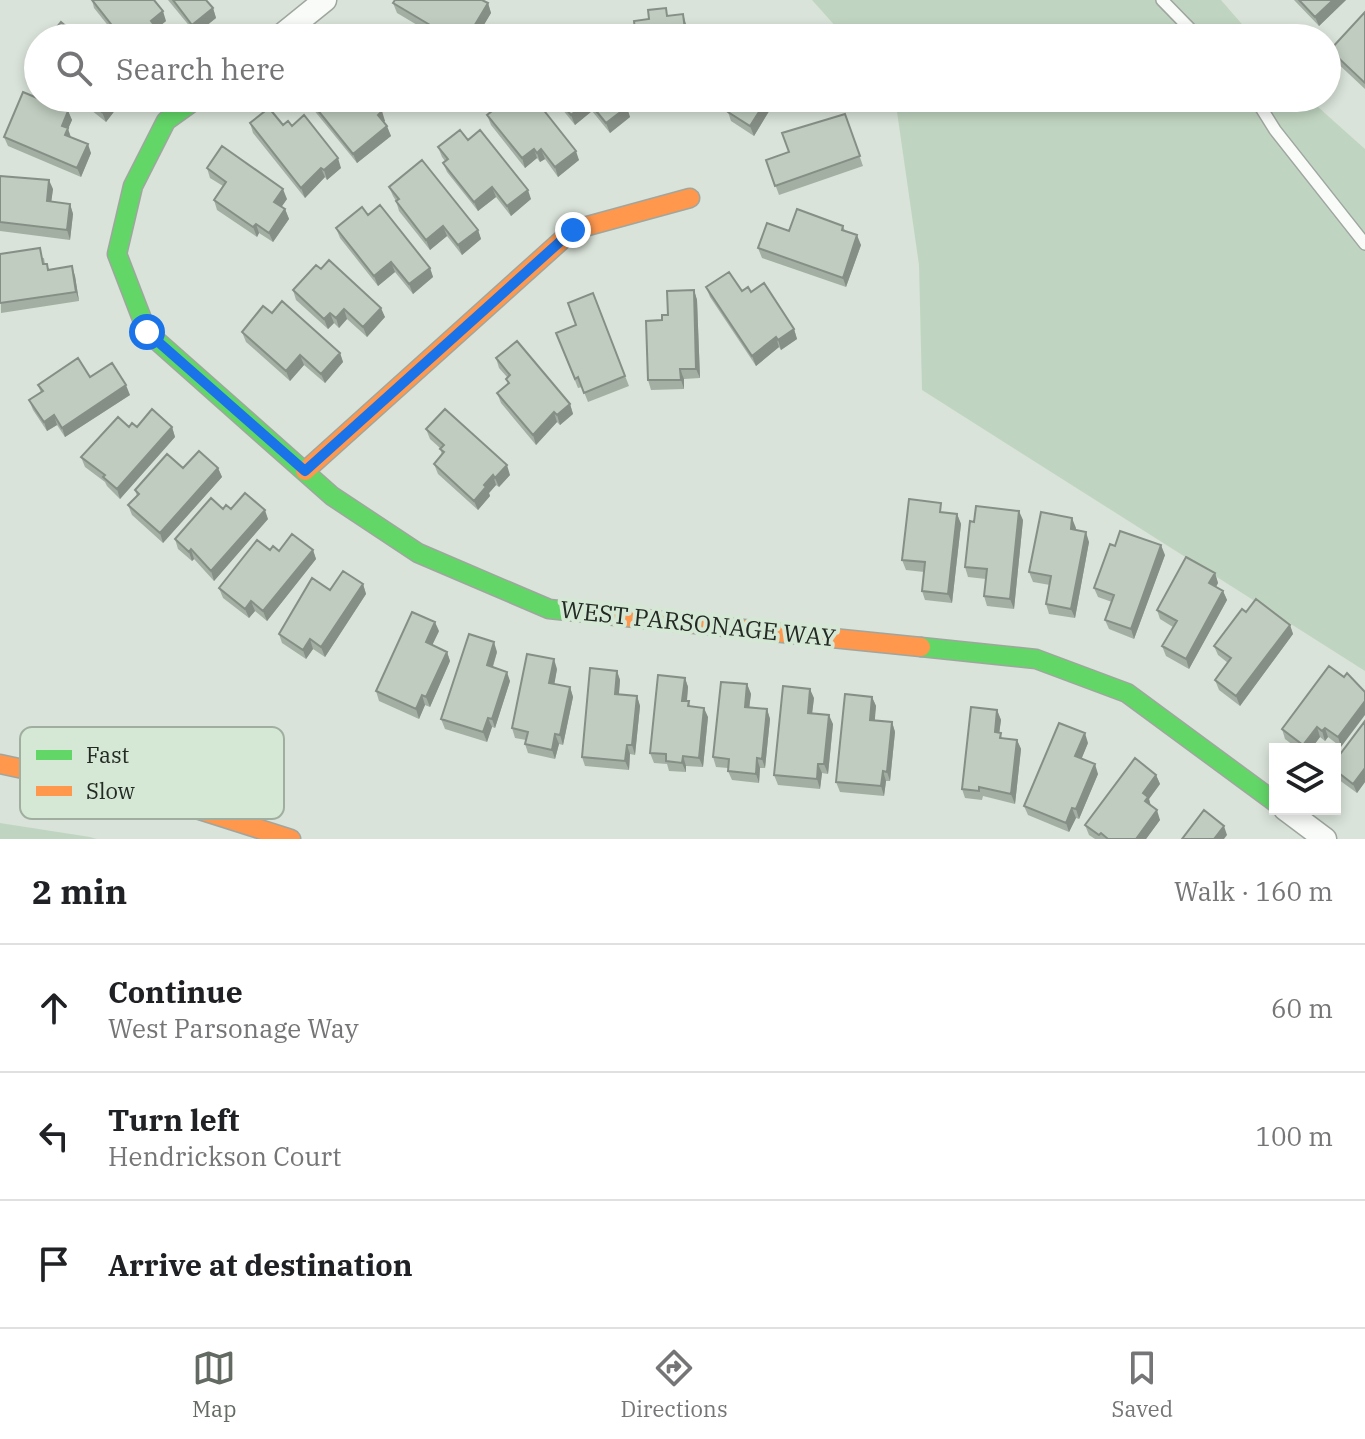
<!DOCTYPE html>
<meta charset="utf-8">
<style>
body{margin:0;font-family:"IBM Plex Serif",serif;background:#f2f2f2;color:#202124}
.controls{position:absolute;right:24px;bottom:24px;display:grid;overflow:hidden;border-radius:0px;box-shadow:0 4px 12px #0003}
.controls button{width:72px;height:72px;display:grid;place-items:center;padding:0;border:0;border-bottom:2px solid #e0e0e0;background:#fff;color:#202124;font:40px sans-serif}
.stop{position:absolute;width:24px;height:24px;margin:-18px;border:6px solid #1a73e8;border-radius:50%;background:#fff}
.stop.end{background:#1a73e8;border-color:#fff;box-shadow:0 2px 8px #0008}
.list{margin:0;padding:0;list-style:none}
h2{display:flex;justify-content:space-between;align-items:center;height:104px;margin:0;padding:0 32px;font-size:34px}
h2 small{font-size:26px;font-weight:400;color:#757577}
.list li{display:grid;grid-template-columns:52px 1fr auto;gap:24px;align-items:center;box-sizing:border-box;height:128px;padding:0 32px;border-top:2px solid #e0e0e0}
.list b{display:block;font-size:30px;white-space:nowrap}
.list p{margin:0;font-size:26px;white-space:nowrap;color:#757577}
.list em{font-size:26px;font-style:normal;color:#757577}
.icon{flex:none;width:44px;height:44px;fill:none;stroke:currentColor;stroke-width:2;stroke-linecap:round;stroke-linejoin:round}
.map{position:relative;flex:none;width:1365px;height:839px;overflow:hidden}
.search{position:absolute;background:#fff;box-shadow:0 4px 12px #0003;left:24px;right:24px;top:24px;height:88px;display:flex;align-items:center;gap:20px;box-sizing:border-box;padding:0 28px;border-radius:44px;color:#757577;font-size:30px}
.sheet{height:488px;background:#fff}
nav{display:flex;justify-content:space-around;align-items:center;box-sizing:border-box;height:112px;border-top:2px solid #e0e0e0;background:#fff;font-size:22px;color:#757577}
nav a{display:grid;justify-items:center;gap:4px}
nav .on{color:#636a63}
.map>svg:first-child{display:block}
.green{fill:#c0d5c1}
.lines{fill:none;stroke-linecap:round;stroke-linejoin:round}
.lane-casing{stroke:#9fa69f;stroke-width:14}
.street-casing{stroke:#9fa69f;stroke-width:25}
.fast-casing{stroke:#9fa69f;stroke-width:21}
.slow-casing{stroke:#9fa69f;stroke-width:21}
.lane{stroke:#f9fbf9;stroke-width:11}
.street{stroke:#f9fbf9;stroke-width:22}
.fast{stroke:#63d668;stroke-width:18}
.slow{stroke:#ff974d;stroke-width:18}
.wall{fill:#a4afa4}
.shaded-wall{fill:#868f86}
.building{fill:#bfccbf;stroke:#868f86;stroke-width:2}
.route{stroke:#1a73e8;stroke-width:10}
.labels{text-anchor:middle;stroke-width:8;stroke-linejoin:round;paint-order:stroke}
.street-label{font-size:24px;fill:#232923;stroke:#d5e7d5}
.key{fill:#d5e7d5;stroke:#a0aea0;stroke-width:2}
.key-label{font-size:22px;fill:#232923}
</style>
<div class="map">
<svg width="1365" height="839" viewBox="0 0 1365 839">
<rect width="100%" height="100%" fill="#d9e3d9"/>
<path class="green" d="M812,0H1221L1254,38H846Z
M895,98H1308L1365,149V671L922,390L919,265Z
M0,823L90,837L97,839H0Z"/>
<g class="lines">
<g class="lane-casing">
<path id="lane" d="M1162,0L1199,38
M1255,98L1275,130L1365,244"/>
</g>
<g class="street-casing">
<path id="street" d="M278,38L325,0
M1285,809L1325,839"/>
</g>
<g class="fast-casing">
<path id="fast" d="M198,98L166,121L133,186L117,254L147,332L332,496L418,553L549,609L606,615
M921,647L1036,659L1127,693L1275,802"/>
</g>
<g class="slow-casing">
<path id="slow" d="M305,471L573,230L690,198
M606,615L921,647
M0,764L171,801L291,839"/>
</g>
<use href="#lane" class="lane"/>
<use href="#street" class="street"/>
<use href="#fast" class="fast"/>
<use href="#slow" class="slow"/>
</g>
<path class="wall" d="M92,0L166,21L155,30L157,34L155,36L156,38H118L94,8Z
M168,0H206L213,8L216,18L196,34Z
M1294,0H1346L1319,26Z
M393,3H488L491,13L476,38H439L397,13Z
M1365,12V89L1333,59L1330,50Z
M76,98H122L123,100L106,122Z
M304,98H371L385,121L384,122L391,136L357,163Z
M393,98H422L416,104L412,101L403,109Z
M512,98H534L579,160L558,177L545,159L540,162L537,158L525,168L491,125L487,115L504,107L512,100Z
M553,98H619L630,117L610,133L592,111L575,125Z
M667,98H696L697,103L670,106Z
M736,98H777L754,136L731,121L728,112Z
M68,111L72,120L68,129L71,137L91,153L81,177L8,146L4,137Z
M845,114L863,166L779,195L766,160L789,152Z
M250,123L292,126L341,168L327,180L325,177L305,198L253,133Z
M468,140L531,199L511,216L496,197L478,211L447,172L443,163L445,161L442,157L438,147Z
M207,168L287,199L281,207L285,209L289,219L273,242L259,233L257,237L217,210L214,200L223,186L210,178Z
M0,176L53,189L51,202L70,204L73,214L70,240L0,231Z
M389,187L478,230L481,239L462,255L447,236L430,250L399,211L396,201L393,196Z
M368,215L430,268L433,277L413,294L395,272L378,286L340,238L336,228Z
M843,226L845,231L861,245L846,287L762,258L758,248L789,231Z
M0,254L44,258L45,264H47L49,270L75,276L79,301L1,313Z
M321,269L385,317L367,337L347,319L339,328L334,323L328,329L296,300L293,290Z
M706,287L751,292L794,329L797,339L781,350L779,347L756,366L710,297Z
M694,290L697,300L700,378L684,379V389L651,390L648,380L662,320Z
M593,293L629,386L588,402L582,387L578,388L556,333L576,325Z
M272,313L340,353L343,362L325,383L304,365L290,381L246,342L242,332Z
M496,358L570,404L573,414L560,425L557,422L536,445L501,403L497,393L508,384L506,379L507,377L499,368Z
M90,377L130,395L65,437L57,425L47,431L33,410L29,400L41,393L38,385Z
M129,427H172L175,437L120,499L107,486L105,482L85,467L81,457Z
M426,429L510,475L499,487L496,485L489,493L490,496L478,510L438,474L434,464L442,455L440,448L430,439Z
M183,468H218L222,477L163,543L132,515L128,505L137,496L135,490Z
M223,509H231L268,519L214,581L194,559L192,561L178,549L175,539Z
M945,513L957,514L961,524L952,603L925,600L922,591L924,572L906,570L902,560Z
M1023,520L1014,609L987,606L984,596L986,579L968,577L965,567Z
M1076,528V530L1089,542L1075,618L1049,614L1046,604L1050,585L1033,582L1029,572Z
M1115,546L1165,555L1134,639L1109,629L1105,620L1112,602L1098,597L1094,588Z
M270,550L279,551L313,550L316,559L267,621L255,611L249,618L223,598L219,588Z
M1215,573L1218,583L1216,587L1223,591L1227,600L1189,669L1166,656L1162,646L1173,627L1160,619L1157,610Z
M363,584L366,594L325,657L313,649L306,659L282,643L279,634L330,590Z
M1246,612L1290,625L1293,634L1240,706L1219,690L1215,680L1228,663L1218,655L1214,646Z
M439,631L432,645L447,652L450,661L430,707L425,705L419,719L379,701L376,691Z
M497,652L493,667L510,681L495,728L492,727L487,742L445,729L441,719Z
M1329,666L1341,747L1328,737L1325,741L1320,737L1311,749H1298L1285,739L1282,729Z
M557,669L554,684L570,687L573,697L563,745L559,744L555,759L528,753L525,744L526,740L515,738L512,728Z
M617,671L620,680L619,694L637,696L640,706L635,755L630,754L629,770L585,766L582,757Z
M685,678L688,687L687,701H689L690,706L708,717L703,767L686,766V772L669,771L667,764L654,763L650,753Z
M747,684L751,694L749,708L767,709L770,719L765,768H760L759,783L732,780L728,771V768L716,767L713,757Z
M872,697L876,706L874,720L892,722L895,732L890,781H886L884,796L840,792L836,782Z
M814,698L812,713L833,724L828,774L822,773L820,789L778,785L774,775Z
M997,710L1001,720L999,733L1003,739L1017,740L1021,749L1015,804L983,796L982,800L965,798L962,789Z
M1365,721V782L1357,793L1335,777V761Z
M1088,743L1081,759L1098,774L1079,819L1076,818L1069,832L1028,815L1024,806Z
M1156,775L1160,784L1149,799L1151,806L1160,820L1146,839H1095L1089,835L1085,825Z"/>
<path class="shaded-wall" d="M1333,0H1346L1319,26L1315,17Z
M488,3L491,13L476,38H467Z
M213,8L216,18L196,34L192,25Z
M163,11L166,21L155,30L157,34L152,38L149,29L151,21Z
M683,14L686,24L688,38H686Z
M114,98H122L123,100L106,122L102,112Z
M401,98H411L412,101L403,109L400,99Z
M413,98H422L416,104Z
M768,98H777L754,136L750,126Z
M588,101L592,111L575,125L571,115Z
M627,107L630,117L610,133L606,123Z
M68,111L72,120L68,129L71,138L69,144L62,126Z
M382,111L385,121L381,124L378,115Z
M387,126L391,136L357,163L353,154Z
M88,144L91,153L81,177L77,168Z
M534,149L537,158L525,168L522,158Z
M541,149L545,159L540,162L537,153Z
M576,151L579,160L558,177L555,167Z
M338,158L341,168L327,180L324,170Z
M321,168L325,177L305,198L301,188Z
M49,180L53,189L50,211L47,201Z
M492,187L496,197L478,211L474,202Z
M283,189L287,199L278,212L274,202Z
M528,190L531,199L511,216L507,206Z
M70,204L73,214L70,240L67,230Z
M285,209L289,219L273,242L269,233Z
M256,224L259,233L257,237L253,227Z
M443,226L447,236L430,250L426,240Z
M478,230L481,239L462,255L458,245Z
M857,235L861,245L846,287L843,278Z
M391,262L395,272L378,286L374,276Z
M72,266L75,276L79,301L76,292Z
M430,268L433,277L413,294L409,284Z
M694,290L697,300L700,378L696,369Z
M381,308L385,317L367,337L363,327Z
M344,309L347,319L339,328L336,318Z
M330,313L334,323L328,329L324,319Z
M794,329L797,339L781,350L778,340Z
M776,337L779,347L756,366L752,356Z
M340,353L343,362L325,383L321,374Z
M300,355L304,365L290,381L286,371Z
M680,369L684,379V389L681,380Z
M126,385L130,395L65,437L62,428Z
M570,404L573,414L560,425L557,415Z
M554,412L557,422L536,445L533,435Z
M54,415L57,425L47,431L44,422Z
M172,427L175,437L120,499L117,489Z
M507,465L510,475L499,487L495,478Z
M218,468L222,477L163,543L160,533Z
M493,475L496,485L489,493L490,496L478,510L474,501L484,485Z
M265,510L268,519L214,581L211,571Z
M1019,511L1023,520L1014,609L1010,599Z
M957,514L961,524L952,603L948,594Z
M1072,518L1076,528L1074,539L1071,529Z
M1086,532L1089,542L1075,618L1071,609Z
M1161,545L1165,555L1134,639L1131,629Z
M191,549L194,559L192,561L189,552Z
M313,550L316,559L267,621L263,611Z
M1215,573L1218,583L1213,592L1209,583Z
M363,584L366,594L325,657L321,647Z
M1223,591L1227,600L1189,669L1186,659Z
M251,601L255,611L249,618L245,609Z
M435,622L439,631L429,652L426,642Z
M1290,625L1293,634L1240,706L1236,696Z
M310,639L313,649L306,659L303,650Z
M494,642L497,652L490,675L487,665Z
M447,652L450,661L430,707L426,697Z
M554,659L557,669L553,692L549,683Z
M617,671L620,680L618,703L615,694Z
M507,672L510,681L495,728L492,719Z
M685,678L688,687L686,710L682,701Z
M747,684L751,694L748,717L745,707Z
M570,687L573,697L563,745L560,735Z
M810,689L814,698L811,722L808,713Z
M422,695L425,705L419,719L416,709Z
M637,696L640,706L635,755L632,745Z
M872,697L876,706L874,730L870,720Z
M1365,701V715L1341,747L1338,737Z
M704,708L708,717L703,767L699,758Z
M767,709L770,719L765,768L762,759Z
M997,710L1001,720L998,742L995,732Z
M829,715L833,724L828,774L824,764Z
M488,718L492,727L487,742L483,732Z
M892,722L895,732L890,781L887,772Z
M1317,727L1320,737L1311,749H1304L1303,745Z
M1325,728L1328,737L1325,741L1322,731Z
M1085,733L1088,743L1079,765L1075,756Z
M555,734L559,744L555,759L552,750Z
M1017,740L1021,749L1015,804L1011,794Z
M627,745L630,754L629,770L625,761Z
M683,756L686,766V772L682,763Z
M757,758L760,768L759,783L756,774Z
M818,764L822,773L820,789L817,779Z
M1095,764L1098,774L1079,819L1076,809Z
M1365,768V782L1357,793L1353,784Z
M883,771L886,781L884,796L881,786Z
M1156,775L1160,784L1149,799L1151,807L1148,811L1143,793Z
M1072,808L1076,818L1069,832L1066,823Z
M1157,810L1160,820L1146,839H1136Z
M1224,826L1227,835L1224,839H1214Z"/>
<path class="building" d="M92,0H154L163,11L151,21L154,25L149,29L156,38H122Z
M173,0H206L213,8L192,25Z
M395,0H482L488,3L467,38H452L393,3Z
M1299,0H1333L1315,17Z
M666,8L667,16L683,14L686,38H636L634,21L649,19L648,10Z
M1365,12V83L1330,50Z
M61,22L73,32L77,28L90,38H48Z
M760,28L776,38H754Z
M368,31L375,38H361Z
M38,51V61L33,57Z
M23,92L68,111L62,126L68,128L65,135L88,144L77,168L4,137Z
M85,98H114L102,112Z
M308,98H371L382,111L378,115L387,126L353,154Z
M512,98H534L576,151L555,167L541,149L537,153L534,149L522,158L487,115L501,104L504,107L513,99Z
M557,98H619L627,107L606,123L588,101L571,115Z
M736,98H768L750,126L728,112Z
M269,108L283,125L288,121L292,126L304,115L338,158L324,170L321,168L301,188L250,123Z
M845,114L860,156L775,186L766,160L789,152L782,133Z
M460,130L468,140L480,130L528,190L507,206L492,187L474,202L443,163L448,159L438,147Z
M222,146L283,189L274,202L285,209L269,233L256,224L253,227L214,200L226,182L207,168Z
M422,160L478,230L458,245L443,226L426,240L396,201L399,199L389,187Z
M0,176L49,180L47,201L70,204L67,230L0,222Z
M380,205L430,268L409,284L391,262L374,276L336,228L362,207L368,215Z
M797,209L843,226L842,230L857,235L843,278L758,248L767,223L789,231Z
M40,248L43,264H47L48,270L72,266L76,292L0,303V254Z
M329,260L381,308L363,327L344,309L336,318L330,313L324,319L293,290L316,265L321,269Z
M729,272L742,291L748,287L751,292L764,283L794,329L778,340L776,337L752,356L706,287Z
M694,290L696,369H680L681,380H648L646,321L662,320V315H668L667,291Z
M593,293L625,376L584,393L578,377L575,379L556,333L576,325L568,303Z
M282,301L340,353L321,374L300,355L286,371L242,332L263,306L272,313Z
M517,341L570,404L557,415L554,412L533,435L497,393L509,383L506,379L510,375L496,358Z
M78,358L90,377L112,363L126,385L62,428L54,415L44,422L29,400L43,391L38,385Z
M152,409L172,427L117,489L103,477L105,475L81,457L118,417L129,427L132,423L137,427Z
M445,409L507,465L495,478L493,475L484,485L486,487L474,501L434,464L444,452L440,449L444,445L426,429Z
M199,451L218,468L160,533L128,505L139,494L135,490L167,454L183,468Z
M245,493L265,510L211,571L191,549L189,552L175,539L211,498L223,509L226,505L231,509Z
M909,499L941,503L940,512L957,514L948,594L922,591L925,562L902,560Z
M976,506L1019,511L1010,599L984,596L987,569L965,567L970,521L974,522Z
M1041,512L1072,518L1071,529L1086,532L1071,609L1046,604L1051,576L1029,572Z
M1120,531L1161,545L1131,629L1105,620L1114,595L1094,588L1110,544L1115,546Z
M292,534L313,550L263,611L251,601L245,609L219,588L257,540L270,550L273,546L279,551Z
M1186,557L1215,573L1209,583L1223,591L1186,659L1162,646L1177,621L1157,610Z
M343,571L363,584L321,647L310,639L303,650L279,634L312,578L330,590Z
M1256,599L1290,625L1236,696L1215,680L1231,658L1214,646L1242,609L1246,612Z
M412,612L435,622L426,642L447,652L426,697L422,695L416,709L376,691Z
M469,634L494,642L487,665L507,672L492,719L488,718L483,732L441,719Z
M527,654L554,659L549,683L570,687L560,735L555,734L552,750L525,744L528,732L512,728Z
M1329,666L1344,677L1347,673L1365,692V701L1338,737L1325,728L1322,731L1317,727L1303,745L1282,729Z
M590,668L617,671L615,694L637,696L632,745H627L625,761L582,757Z
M658,675L685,678L682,701H689L688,706L704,708L699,758L683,756L682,763L666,761V754L650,753Z
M721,682L747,684L745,707L767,709L762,759L757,758L756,774L728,771L729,759L713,757Z
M783,686L810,689L808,713L829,715L824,764H818L817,779L774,775Z
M845,694L872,697L870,720L892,722L887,772L883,771L881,786L836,782Z
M971,707L997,710L995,732L1001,733L1000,738L1017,740L1011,794L979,787V791L962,789Z
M1365,721V768L1353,784L1335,770V761Z
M1059,723L1085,733L1075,756L1095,764L1076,809L1072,808L1066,823L1024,806Z
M1135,758L1156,775L1143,793L1148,797L1145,801L1157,810L1136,839H1108L1101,833L1099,835L1085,825Z
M1204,810L1224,826L1214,839H1182Z"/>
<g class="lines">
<path class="route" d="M147,332L305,471L573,230"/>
</g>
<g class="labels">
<g class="street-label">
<text transform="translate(698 624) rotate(6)" y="8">WEST PARSONAGE WAY</text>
</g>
</g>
<rect x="20" y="727" width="264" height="92" rx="12" class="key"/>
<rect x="36" y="750" width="36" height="10" fill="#63d668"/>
<rect x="36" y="786" width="36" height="10" fill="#ff974d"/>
<g class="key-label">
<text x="86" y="763">Fast</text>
<text x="86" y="799">Slow</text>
</g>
</svg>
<div class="controls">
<button><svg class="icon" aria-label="layers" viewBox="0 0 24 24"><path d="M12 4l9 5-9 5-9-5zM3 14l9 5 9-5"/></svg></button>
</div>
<div class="stop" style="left:147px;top:332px"></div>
<div class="stop end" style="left:573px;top:230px"></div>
<div class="search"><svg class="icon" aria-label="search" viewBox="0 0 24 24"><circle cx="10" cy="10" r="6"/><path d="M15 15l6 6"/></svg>Search here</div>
</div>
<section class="sheet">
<h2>2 min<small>Walk · 160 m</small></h2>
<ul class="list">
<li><svg class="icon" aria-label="ahead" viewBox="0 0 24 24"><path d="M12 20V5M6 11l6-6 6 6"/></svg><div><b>Continue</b><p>West Parsonage Way</p></div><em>60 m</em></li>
<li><svg class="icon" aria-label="left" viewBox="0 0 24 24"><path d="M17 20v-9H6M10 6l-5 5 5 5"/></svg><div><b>Turn left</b><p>Hendrickson Court</p></div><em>100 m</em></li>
<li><svg class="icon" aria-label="arrive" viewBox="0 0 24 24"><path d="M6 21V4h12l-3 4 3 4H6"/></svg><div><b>Arrive at destination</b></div></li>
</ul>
</section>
<nav>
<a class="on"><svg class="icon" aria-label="map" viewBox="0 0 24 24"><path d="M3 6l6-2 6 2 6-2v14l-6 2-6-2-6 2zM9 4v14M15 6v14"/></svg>Map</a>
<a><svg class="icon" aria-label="directions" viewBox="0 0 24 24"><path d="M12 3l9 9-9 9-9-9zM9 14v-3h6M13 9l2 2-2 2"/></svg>Directions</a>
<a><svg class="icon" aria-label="saved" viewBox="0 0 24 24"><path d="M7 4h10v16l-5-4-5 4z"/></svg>Saved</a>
</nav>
